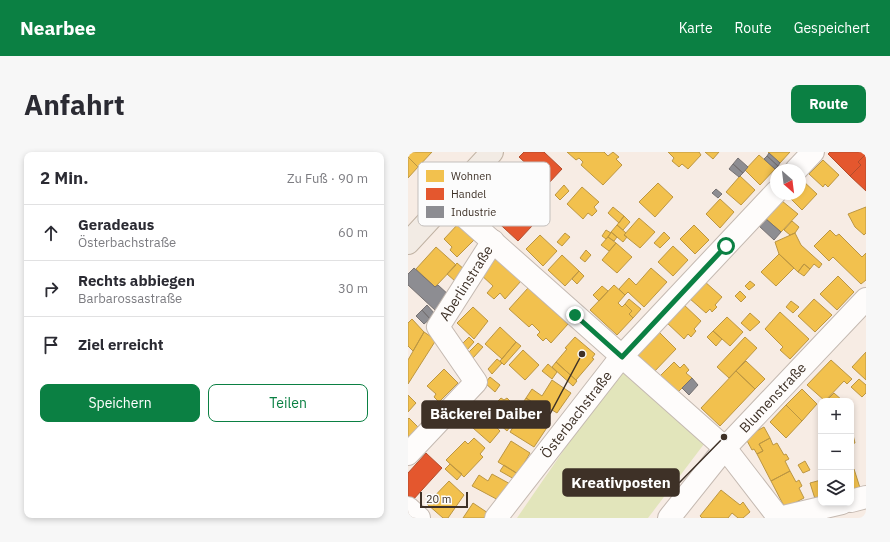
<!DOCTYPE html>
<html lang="de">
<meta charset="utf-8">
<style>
body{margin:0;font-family:"IBM Plex Sans",sans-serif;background:#f7f7f7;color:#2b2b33}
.controls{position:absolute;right:12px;bottom:12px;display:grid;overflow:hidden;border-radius:8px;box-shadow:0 2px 6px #0003}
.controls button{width:36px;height:36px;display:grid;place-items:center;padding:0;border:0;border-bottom:1px solid #e1e1e2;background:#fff;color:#2b2b33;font:20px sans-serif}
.compass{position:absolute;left:362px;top:12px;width:36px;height:36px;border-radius:50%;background:#fff;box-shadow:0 2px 6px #0003;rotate:152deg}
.scale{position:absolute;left:12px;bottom:10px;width:48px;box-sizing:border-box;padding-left:4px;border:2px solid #3e3127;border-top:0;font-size:11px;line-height:14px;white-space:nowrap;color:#3e3127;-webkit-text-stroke:3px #fcfcfc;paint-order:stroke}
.stop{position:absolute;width:12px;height:12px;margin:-9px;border:3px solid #0b8043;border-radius:50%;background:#fff}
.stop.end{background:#0b8043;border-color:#fff;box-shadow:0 1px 4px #0008}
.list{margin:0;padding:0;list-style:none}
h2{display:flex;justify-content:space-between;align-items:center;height:52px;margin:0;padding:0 16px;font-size:17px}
h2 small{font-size:13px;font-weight:400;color:#7c7c81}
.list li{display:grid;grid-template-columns:26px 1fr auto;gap:12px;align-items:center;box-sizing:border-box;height:56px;padding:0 16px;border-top:1px solid #e1e1e2}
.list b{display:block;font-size:15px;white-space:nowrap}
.list p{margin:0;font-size:13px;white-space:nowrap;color:#7c7c81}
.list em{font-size:13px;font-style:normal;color:#7c7c81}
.actions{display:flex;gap:8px;padding:12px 16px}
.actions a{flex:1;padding:9px 0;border:1px solid #0b8043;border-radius:8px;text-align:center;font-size:14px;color:#0b8043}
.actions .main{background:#0b8043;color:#fff}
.icon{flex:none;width:22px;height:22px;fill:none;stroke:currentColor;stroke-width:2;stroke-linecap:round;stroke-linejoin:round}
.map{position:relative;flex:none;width:458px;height:366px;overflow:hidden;border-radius:8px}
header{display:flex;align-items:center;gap:24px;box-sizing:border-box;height:56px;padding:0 20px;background:#0b8043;color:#fff}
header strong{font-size:19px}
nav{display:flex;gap:22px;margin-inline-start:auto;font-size:14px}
.intro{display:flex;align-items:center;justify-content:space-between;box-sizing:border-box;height:96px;padding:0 24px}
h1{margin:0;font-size:28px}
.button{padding:10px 18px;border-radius:8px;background:#0b8043;color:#fff;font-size:14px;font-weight:700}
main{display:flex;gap:24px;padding:0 24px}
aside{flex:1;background:#fff;border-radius:8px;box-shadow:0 2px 6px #0003}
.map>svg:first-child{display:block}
.green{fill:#e2e5bb}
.homes{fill:#f2c14e;stroke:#bc9642}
.shops{fill:#e4572e;stroke:#b24c2c}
.industry{fill:#8d8d92;stroke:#757172}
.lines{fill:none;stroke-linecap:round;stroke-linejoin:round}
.minor-casing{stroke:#c4b9b1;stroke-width:24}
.major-casing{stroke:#c0b2a3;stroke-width:24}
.minor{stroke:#fefcfb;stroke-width:22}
.major{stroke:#f2ebe4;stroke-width:22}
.route{stroke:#0b8043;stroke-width:5}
.labels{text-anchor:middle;stroke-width:4;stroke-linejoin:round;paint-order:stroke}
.street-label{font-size:14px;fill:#3e3127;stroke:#fcfcfc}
.key{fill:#fcfcfc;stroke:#c3bfbc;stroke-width:1}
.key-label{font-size:11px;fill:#3e3127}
.leader{fill:none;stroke:#3e3127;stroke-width:1.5}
.callout-dot{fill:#3e3127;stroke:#fcfcfc;stroke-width:1.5}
.callout{fill:#3e3127;stroke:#3e3127;stroke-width:1.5}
.callout-label{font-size:15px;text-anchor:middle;font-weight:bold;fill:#fff}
</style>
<header>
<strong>Nearbee</strong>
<nav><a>Karte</a><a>Route</a><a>Gespeichert</a></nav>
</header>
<div class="intro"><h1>Anfahrt</h1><a class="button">Route</a></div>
<main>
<aside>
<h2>2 Min.<small>Zu Fuß · 90 m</small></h2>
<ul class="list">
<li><svg class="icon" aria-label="ahead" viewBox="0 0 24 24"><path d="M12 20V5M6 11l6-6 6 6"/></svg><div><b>Geradeaus</b><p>Österbachstraße</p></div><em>60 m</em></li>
<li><svg class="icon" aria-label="right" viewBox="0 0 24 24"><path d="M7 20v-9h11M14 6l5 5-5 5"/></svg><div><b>Rechts abbiegen</b><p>Barbarossastraße</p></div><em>30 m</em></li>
<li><svg class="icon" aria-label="arrive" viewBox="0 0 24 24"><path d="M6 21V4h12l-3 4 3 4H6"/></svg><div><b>Ziel erreicht</b></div></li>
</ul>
<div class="actions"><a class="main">Speichern</a><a>Teilen</a></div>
</aside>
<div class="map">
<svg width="458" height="366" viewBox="0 0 458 366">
<rect width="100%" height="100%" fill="#f7ece4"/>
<path class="green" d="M215,212L296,292L240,366H109Z"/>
<path class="homes" d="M0,0H24L10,15L0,5Z
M159,0H196L200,4L205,0L211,5L208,7L214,13L195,33L173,13L175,10L171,6L168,8Z
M260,0H291L293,3L280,17L274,12L271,15L264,9L266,6Z
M297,0H311L305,7Z
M360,0H382L372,11Z
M351,3L367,17L352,33L337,18Z
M0,5L10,15L0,26Z
M415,8L431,23L420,35L417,32L415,35L401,22Z
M332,24L347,38L333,53L318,40Z
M394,28L409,42L394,58L380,44L381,42H392V30Z
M250,31L265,45L247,65L231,50Z
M156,33L161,39L152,48L147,43Z
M174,35L191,50L186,55L189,59L184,64L180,61L175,67L159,52Z
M312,47L326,60L312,76L298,62Z
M374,49L390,62L373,80L358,67Z
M205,55L216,64L211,71L200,61Z
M458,55V81L456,83L447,75L440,62Z
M216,64L222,70L215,78L209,73Z
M231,66L247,80L232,96L216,83Z
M384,69L391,75L387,81L382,83L376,78Z
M51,71L67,87L49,105L42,98L44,95L36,87Z
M209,73L218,81L216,83L219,85L215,90L203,80Z
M286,73L301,88L287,102L272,87Z
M198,78L203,81L198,87L194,84Z
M422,78L428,84L431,82L454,105L458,101V128L453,132L425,105L421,109L406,94Z
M203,80L209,85L206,89L200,85Z
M256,80L262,86L252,96L246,91Z
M157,81L162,85L154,94L149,90Z
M387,81L393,93L414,112L411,116L406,112L402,117L396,112L390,120L371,102L367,90Z
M132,83L149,99L135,114L118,97Z
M200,85L208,91L201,99L193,93Z
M208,91L224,105L209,121L194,108Z
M265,94L280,108L265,124L250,110Z
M28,95L48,113L27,135L8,117Z
M178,98L183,103L177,110L172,106Z
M371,102L386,116L368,134L353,120Z
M154,103L171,119L157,134L140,118Z
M87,105L113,129L97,147L92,141L86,147L79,141L85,134L71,121Z
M49,111L57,118L47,129L39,122Z
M396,112L402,117L396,124L390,120Z
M243,116L259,130L236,155L220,140L217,143L211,137L221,126L228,133Z
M171,119L176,124L169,132L164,127Z
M430,124L446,140L429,158L412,142Z
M296,129L314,145L307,153L309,155L304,160L302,157L298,161L281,146Z
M342,129L347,133L341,138L337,134Z
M206,133L217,143L210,151L214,155L217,152L224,159L221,162L225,166L209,183L182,158Z
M194,134L200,139L191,149L185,143Z
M120,136L160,172L143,191L138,186L135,189L129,183L132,180L124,172L121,175L101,157Z
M332,139L338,145L333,150L327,144Z
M221,147L233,157L225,166L221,162L224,159L217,152Z
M406,147L424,163L407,180L390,164Z
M383,149L391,155L385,161L378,155Z
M274,151L293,169L286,177L288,179L283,185L280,182L276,187L257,169Z
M65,155L80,169L66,187L49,171Z
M372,160L401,187L382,207L372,198L375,195L357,177Z
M342,161L352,170L342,179L333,171Z
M319,165L335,180L322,194L305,179Z
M4,167L16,180L5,199L0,194V171Z
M92,175L108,190L94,207L77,192Z
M248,177L268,197L244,222L224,203Z
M305,179L314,187L308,194L299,185Z
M16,180L28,188L0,232V208Z
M61,185L66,190L59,198L53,193Z
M167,185L187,202L184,206L186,207L168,228L148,210L159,197L157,196Z
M337,185L349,196L321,226L309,215Z
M108,190L113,194L96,213L92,209Z
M70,191L75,195L65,206L60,201Z
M115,198L131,213L117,228L101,213Z
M458,200V228L444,215Z
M89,207L94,211L84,222L80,217Z
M423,208L444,227L439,232L436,229L417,249L399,233Z
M338,209L357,227L347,237L328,219Z
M148,210L169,229L165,234L144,215Z
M266,210L272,216L276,212L281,218L278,221L284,226L266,244L249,227Z
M140,212L149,220L144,227L134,219Z
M36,217L50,231L31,250L26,245L28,242L19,234Z
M328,219L347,237L312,274L293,256Z
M82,225L92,233L87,240L77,231Z
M451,227L458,233V241L454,245L443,235Z
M144,228L163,241L149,261L131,250L129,253L118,246L124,237L134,244Z
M394,237L409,252L394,269L378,253Z
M426,241L435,249H418Z
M0,243L8,251L0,260Z
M93,246L96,248L99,246L104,251L102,256L90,271L78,261Z
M118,246L133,256L129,262L114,252Z
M378,253L394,269L378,286L362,270Z
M118,255L142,271L126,295L102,280Z
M78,261L90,271L87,274L92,279L82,291L65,276Z
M96,264L105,271L99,279L90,271Z
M1,266L12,277L0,287V267Z
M356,275L362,286L351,292L355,299L349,302L346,297L344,298L337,285Z
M443,275L447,291L443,292Z
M66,286L77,296L72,302L75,305L56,325L38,308L57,289L60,292Z
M362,286L365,293L369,291L376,303L378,302L381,307L377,309L382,319L363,329L349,302L355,299L351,292Z
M103,289L122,301L110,322L90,310Z
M397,309L402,318L395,321L390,313Z
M42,312L54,322L49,328L37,317Z
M96,313L110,322L106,327L92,319Z
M446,317L453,339L443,342V319Z
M382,319L388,330L391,328L394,334L391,336L396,346L377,356L363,329Z
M84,322L104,333L94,350L64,334L71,323L80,329Z
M413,328V351L409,353L402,331Z
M41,329L56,343L40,366H35L19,352Z
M313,338L332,353L335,350L342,360L335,366H330L324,361L320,366H294L292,364Z
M65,351L86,365L85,366H55Z"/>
<path class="shops" d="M116,0H136L154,17L140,32L111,5Z
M422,0H458V2L450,10L453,13L442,24L420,2Z
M458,2V39L442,24L453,13L450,10Z
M83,37L124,74L110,89L69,51Z
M18,301L34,316L4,349L0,345V321Z"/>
<path class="industry" d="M361,1L372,11L370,14L359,4Z
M359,4L370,14L367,17L356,7Z
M330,6L340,15L335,21L325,12Z
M325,12L335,21L331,25L321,17Z
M308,37L314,42L310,46L304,41Z
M358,67L373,80L366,88L351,74Z
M6,116L27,135L30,133L42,144L28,159L0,133V122Z
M19,153L27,162L22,167L14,158Z
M14,158L22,167L16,172L8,164Z
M284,226L290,233L281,243L274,236Z"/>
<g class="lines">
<g class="minor-casing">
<g id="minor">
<path d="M388,18L405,0"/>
<path d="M39,49L317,296L371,366"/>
<path id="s1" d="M0,302L68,230L30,175L85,89"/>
<path d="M443,349L458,345"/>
<path d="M0,356L11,366"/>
<path id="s2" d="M88,366L213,205L368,40"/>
<path id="s3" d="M261,366L317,296L458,147"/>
<path d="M371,366L434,351"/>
</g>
</g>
<g class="major-casing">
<path id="major" d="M0,91L84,0"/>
</g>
<use href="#minor" class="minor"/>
<use href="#major" class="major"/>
</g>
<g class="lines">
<path class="route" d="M167,163L214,205L318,94"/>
</g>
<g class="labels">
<g class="street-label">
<text dy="5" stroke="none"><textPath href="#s1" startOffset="218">Aberlinstraße</textPath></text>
<text dy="5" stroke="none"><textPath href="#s3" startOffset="159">Blumenstraße</textPath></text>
<text dy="5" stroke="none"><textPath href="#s2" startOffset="131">Österbachstraße</textPath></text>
</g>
</g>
<rect x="10" y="10" width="132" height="64" rx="6" class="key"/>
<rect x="18" y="18" width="18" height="12" fill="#f2c14e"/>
<rect x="18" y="36" width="18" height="12" fill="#e4572e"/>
<rect x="18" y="54" width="18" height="12" fill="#8d8d92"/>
<g class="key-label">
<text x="43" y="28">Wohnen</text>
<text x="43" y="46">Handel</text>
<text x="43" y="64">Industrie</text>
</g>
<path class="leader" d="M174 202L142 262M316 285L271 331"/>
<g class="callout-dot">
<circle cx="174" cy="202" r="4"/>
<circle cx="316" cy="285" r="4"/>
</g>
<g class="callout">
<rect x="14" y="249" width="128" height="27" rx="4"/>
<rect x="155" y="317" width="116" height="27" rx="4"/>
</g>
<g class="callout-label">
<text x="78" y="267">Bäckerei Daiber</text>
<text x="213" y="336">Kreativposten</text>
</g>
</svg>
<div class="controls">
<button>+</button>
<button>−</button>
<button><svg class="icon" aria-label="layers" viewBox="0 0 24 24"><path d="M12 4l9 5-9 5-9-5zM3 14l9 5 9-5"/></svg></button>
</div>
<svg class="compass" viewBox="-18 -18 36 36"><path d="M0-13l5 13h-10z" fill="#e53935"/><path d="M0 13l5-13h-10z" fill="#7c7c81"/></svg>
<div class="scale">20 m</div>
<div class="stop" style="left:318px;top:94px"></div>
<div class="stop end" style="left:167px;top:163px"></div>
</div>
</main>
